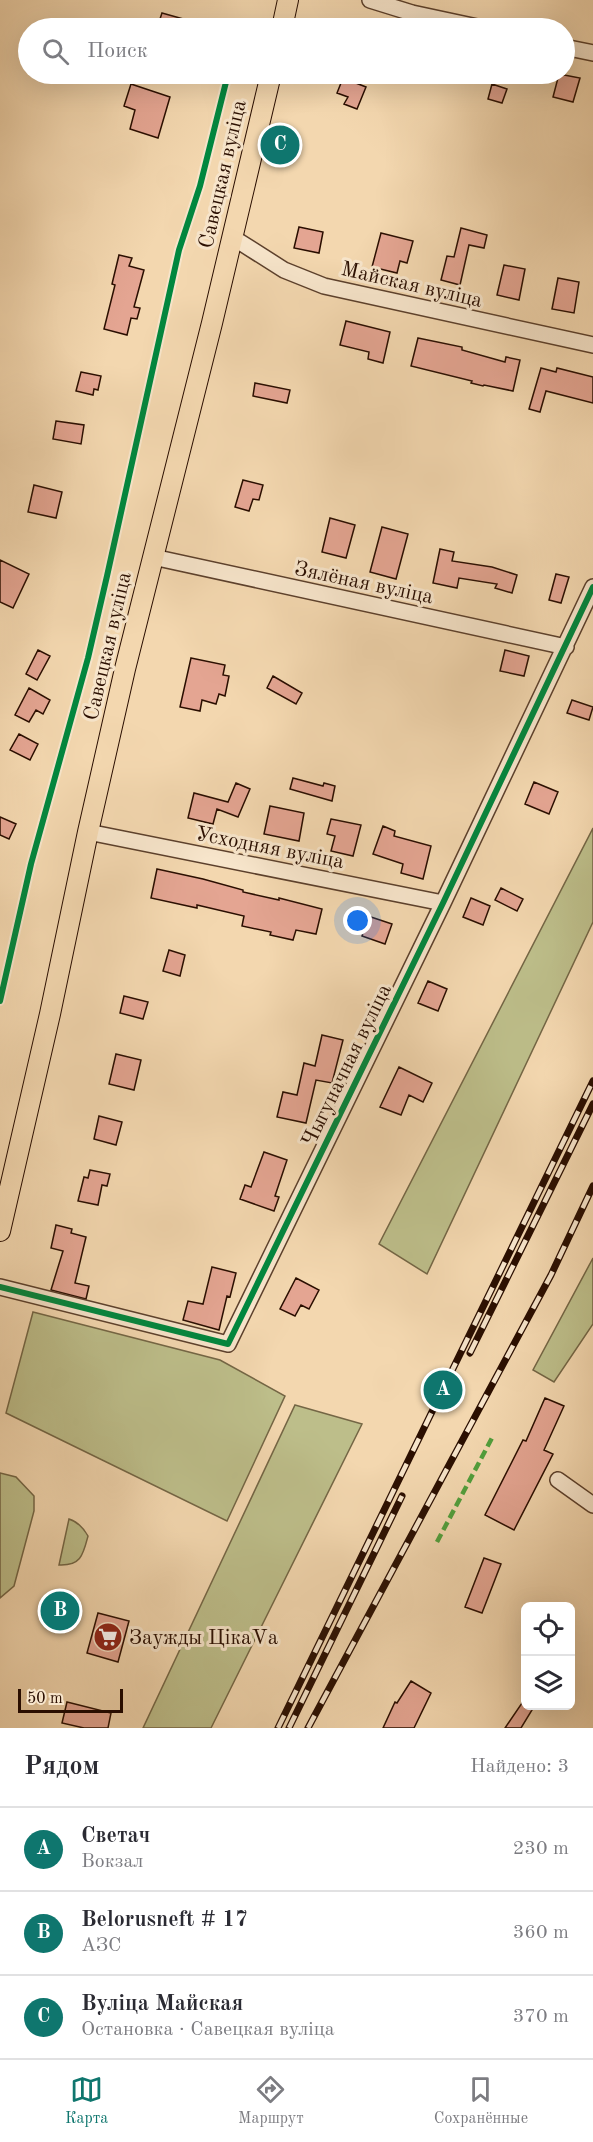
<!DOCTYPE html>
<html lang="ru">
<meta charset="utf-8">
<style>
body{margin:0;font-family:"Old Standard TT",serif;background:#f2f2f3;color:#2b2b33}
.controls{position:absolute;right:18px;bottom:18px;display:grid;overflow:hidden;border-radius:9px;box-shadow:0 6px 24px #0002}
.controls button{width:54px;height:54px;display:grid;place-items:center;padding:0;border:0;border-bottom:2px solid #e1e1e2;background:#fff;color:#2b2b33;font:30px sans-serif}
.scale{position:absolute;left:18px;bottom:15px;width:105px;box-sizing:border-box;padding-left:6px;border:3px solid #2a0e00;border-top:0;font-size:16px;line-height:21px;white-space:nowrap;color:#2a0e00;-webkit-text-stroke:4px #f7e5cb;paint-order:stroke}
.you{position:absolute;left:358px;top:921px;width:21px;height:21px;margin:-15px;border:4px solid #fff;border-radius:50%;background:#1a73e8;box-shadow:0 0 0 9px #1a73e833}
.badge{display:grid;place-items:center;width:39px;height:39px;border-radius:50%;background:#0f766e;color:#fff;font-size:20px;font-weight:700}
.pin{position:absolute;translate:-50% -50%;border:3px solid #fff;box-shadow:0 2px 6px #0006}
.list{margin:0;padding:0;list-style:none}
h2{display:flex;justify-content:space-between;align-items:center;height:78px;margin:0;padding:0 24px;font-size:26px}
h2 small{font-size:20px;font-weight:400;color:#7c7c81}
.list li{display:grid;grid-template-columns:39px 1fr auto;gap:18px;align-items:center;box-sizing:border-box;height:84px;padding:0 24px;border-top:2px solid #e1e1e2}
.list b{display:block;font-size:22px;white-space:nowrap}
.list p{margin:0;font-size:20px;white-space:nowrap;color:#7c7c81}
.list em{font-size:20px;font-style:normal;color:#7c7c81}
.icon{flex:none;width:33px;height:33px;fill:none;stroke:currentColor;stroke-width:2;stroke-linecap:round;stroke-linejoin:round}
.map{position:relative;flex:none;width:593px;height:1728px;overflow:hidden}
.search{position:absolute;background:#fff;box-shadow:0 6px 24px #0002;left:18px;right:18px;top:18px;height:66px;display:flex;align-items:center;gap:15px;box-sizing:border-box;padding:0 21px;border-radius:33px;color:#7c7c81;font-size:22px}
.sheet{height:330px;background:#fff}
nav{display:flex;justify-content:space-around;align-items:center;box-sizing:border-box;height:84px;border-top:2px solid #e1e1e2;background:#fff;font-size:16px;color:#7c7c81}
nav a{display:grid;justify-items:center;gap:3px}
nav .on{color:#0f766e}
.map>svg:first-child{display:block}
.green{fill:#bdbe8a;stroke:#746645;stroke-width:1.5}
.building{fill:#e4a592;stroke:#2a0e00;stroke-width:1.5}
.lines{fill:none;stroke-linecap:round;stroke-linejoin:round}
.minor-casing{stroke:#5c402c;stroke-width:18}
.major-casing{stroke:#2a0e00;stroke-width:22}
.minor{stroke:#f7e5cb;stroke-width:15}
.major{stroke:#f3d7af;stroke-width:20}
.rail-casing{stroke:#2a0e00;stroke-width:7}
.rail{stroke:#f7e5cb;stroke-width:4.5;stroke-dasharray:14;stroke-linecap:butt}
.quiet{stroke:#519f3c;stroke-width:4.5;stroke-dasharray:9 4.5;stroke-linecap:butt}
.cycleway-casing{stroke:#f7e5cb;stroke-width:10}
.cycleway{stroke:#00873e;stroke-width:6}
.labels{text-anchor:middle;stroke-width:6;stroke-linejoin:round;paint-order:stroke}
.street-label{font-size:21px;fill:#2a0e00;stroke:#f7e5cb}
.poi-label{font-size:21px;fill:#2a0e00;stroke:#f7e5cb;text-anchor:start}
</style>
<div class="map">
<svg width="593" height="1728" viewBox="0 0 593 1728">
<rect width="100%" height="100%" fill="#f3d7af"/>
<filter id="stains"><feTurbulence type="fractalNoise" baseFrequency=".00333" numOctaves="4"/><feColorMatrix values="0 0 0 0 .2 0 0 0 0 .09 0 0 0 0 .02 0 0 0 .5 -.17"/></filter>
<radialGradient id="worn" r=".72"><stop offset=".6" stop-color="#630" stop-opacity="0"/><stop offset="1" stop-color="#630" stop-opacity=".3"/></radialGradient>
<path class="green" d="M593,828V922L427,1274L379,1244Z
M593,1258V1324L554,1382L533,1370Z
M33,1312L220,1360L285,1396L227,1521L6,1413Z
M295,1405L362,1424L211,1728H143Z
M0,1473L16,1477L34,1496V1511L14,1586L0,1598Z
M69,1519C78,1522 83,1527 88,1536C83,1555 81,1566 59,1565Z"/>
<path class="building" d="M162,13L205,25V28H157Z
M559,74L580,78L573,102L553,97Z
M343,78L366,87L357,109L344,104L348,97L337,93Z
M131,84L170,97L158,138L130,129L135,110L124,106Z
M492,84L507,89L502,103L488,99Z
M299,227L323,232L319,253L294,248Z
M461,228L487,235L484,248L469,245L460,285L441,280L447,256L454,257Z
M381,233L413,241L407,263L400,261L397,273L372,267Z
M119,255L132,258L129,266L144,270L134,307L140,308L137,319L131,318L127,335L104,329L115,285L112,284Z
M504,265L525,269L519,300L497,295Z
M558,278L579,282L574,313L552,309Z
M346,321L390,332L383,363L368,359L369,352L340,345Z
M418,338L462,347V350L505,362L506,357L520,360L513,391L484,385L483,386L471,383L472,381L411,366Z
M541,368L556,372L557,368L593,377V403L546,391L540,412L529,409Z
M81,372L101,376L98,390L94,389L93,395L76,391Z
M255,383L290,390L287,403L253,396Z
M56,421L84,425L81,444L53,439Z
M243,480L263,485L259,500L253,499L249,511L235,507Z
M34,485L62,492L56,518L28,512Z
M330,518L355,525L346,558L322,552Z
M382,527L408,534L396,579L370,572Z
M440,549L454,552L452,561L492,567L517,575L512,593L495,588L497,584L459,578L457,588L433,583Z
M0,560L29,574L13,608L0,602Z
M556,574L569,577L561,603L549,600Z
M38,650L50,656L37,680L26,674Z
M505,650L529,656L524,676L500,671Z
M191,658L225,665L223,675L229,676L225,696L219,694L216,704L202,700L200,711L180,707Z
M273,676L302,693L296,704L267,688Z
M29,688L50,700L43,714L36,710L29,722L15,715Z
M572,700L593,707L589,720L567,713Z
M19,734L38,744L30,760L10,750Z
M293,778L323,786L324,783L335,786L332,801L290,789Z
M534,782L558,792L549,814L525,804Z
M236,783L250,789L238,817L217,809L213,824L188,818L194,793L228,802Z
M270,806L304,813L299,841L264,834Z
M0,817L16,824L9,839L0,835Z
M331,819L361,825L353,856L331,851L335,836L327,834Z
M383,826L395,831L394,836L431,846L423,879L401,873L403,864L373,854Z
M157,869L203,879L243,890V892L279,900V898L322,909L316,934L296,930L293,940L270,935L271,932L242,926L244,916L197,905V908L151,898Z
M501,888L523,899L517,911L495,900Z
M471,898L490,906L483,925L463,917Z
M368,916L392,924L385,944L362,936Z
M169,950L185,955L180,976L163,971Z
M428,981L447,989L438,1011L418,1003Z
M124,996L148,1002L143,1019L120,1013Z
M322,1035L343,1040L332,1083L316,1080L306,1123L277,1117L283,1092L297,1095L304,1063L315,1066Z
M116,1054L141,1060L134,1090L109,1084Z
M399,1067L432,1083L423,1102L409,1095L401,1115L380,1107Z
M99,1116L122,1122L116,1145L94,1139Z
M264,1152L287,1160L275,1196L279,1197L274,1211L240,1199L245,1185L251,1187Z
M90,1170L110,1174L107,1186L102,1185L98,1205L78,1201L84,1177L88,1178Z
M56,1225L72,1229L71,1233L86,1237L75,1283L89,1286L86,1299L51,1290L63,1251L51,1248Z
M212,1267L236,1273L230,1297L227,1296L219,1330L183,1320L188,1301L203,1304Z
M296,1278L319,1290L309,1309L301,1305L295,1316L280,1309Z
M545,1398L564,1406L544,1450L553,1454L514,1530L485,1515L523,1440L526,1441Z
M484,1558L501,1564L482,1613L465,1607Z
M57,1592L72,1595L63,1630L48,1626Z
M98,1613L129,1621L118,1662L87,1653Z
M411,1681L431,1693L414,1728H383L395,1702L397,1703Z
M67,1702L111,1713L108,1728H84L62,1723Z
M522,1703L532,1710L521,1728H505Z"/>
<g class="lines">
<g class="minor-casing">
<path id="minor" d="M370,0L412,13L482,28
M564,47L593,53
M232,237L284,270L324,286L593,345
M153,557L566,647
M88,832L443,903
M0,1287L228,1344L443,903L593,587
M558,1480L593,1505"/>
</g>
<g class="major-casing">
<path id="major" d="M282,28L288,0
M0,1231L50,1014L88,832L125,669L212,323L271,74"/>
</g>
<use href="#minor" class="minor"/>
<use href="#major" class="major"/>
<g class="rail-casing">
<path id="rail" d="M470,1353L593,1104
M278,1728L593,1081
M289,1728L402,1496
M308,1728L551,1275L593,1186"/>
</g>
<use href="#rail" class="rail"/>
<path class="quiet" d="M437,1542L492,1438"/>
<g class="cycleway-casing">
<path id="cycleway" d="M0,1001L31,864L88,658L107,576L179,250L200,186L228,74
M0,1287L228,1344L443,903L593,587"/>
</g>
<use href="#cycleway" class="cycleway"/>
</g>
<defs>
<g id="supermarket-disc" transform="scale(1.5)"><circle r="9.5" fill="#8f2418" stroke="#f7e5cb"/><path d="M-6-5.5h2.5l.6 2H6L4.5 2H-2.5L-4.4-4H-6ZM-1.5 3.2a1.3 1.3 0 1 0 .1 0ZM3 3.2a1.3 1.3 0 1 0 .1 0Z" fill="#fff"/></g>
</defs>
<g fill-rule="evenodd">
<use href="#supermarket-disc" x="108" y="1637"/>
</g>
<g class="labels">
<g class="street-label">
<text transform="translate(222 174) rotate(-77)" y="7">Савецкая вуліца</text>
<text transform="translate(412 284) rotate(13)" y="7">Майская вуліца</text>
<text transform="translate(364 582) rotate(12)" y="7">Зялёная вуліца</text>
<text transform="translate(107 646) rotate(-77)" y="7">Савецкая вуліца</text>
<text transform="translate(270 847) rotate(11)" y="7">Усходняя вуліца</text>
<text transform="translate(346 1065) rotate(-64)" y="7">Чыгуначная вуліца</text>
</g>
<g class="poi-label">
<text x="129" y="1644">Заужды ЦікаVа</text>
</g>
</g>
<rect width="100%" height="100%" filter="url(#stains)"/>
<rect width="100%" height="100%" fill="url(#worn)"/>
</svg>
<div class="controls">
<button><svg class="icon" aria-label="locate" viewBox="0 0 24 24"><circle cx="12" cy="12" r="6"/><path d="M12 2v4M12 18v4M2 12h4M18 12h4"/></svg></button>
<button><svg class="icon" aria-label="layers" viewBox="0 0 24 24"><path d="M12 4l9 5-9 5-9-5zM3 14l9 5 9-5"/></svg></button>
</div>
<div class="scale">50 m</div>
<div class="you"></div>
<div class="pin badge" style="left:443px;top:1390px">A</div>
<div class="pin badge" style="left:60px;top:1611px">B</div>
<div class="pin badge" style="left:280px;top:145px">C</div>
<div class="search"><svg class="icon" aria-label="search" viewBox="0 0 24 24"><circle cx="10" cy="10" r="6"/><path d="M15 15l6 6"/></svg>Поиск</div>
</div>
<section class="sheet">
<h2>Рядом<small>Найдено: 3</small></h2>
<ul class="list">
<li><span class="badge">A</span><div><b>Светач</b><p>Вокзал</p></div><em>230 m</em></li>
<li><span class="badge">B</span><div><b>Belorusneft # 17</b><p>АЗС</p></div><em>360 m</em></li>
<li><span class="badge">C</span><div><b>Вуліца Майская</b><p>Остановка · Савецкая вуліца</p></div><em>370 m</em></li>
</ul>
</section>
<nav>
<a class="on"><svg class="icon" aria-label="map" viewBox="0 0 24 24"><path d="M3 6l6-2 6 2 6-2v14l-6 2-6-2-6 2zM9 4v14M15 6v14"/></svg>Карта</a>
<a><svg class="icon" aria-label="directions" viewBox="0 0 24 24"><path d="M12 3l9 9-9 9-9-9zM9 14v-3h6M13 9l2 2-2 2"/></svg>Маршрут</a>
<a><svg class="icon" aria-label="saved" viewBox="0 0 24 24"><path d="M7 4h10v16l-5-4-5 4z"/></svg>Сохранённые</a>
</nav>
